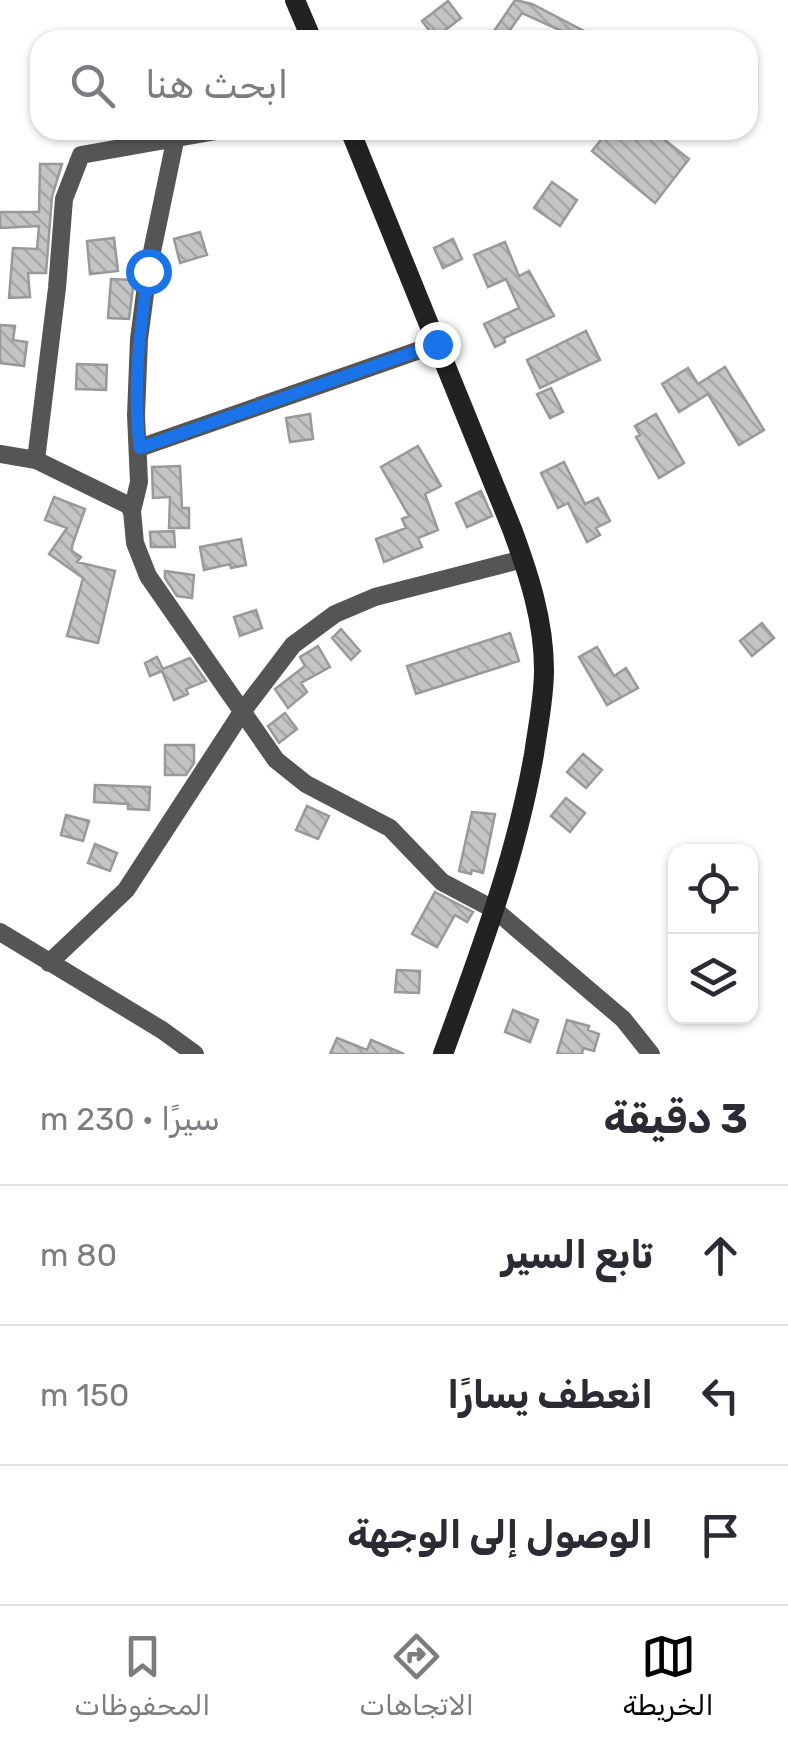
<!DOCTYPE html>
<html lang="ar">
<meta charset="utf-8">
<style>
body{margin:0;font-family:Rubik,"Noto Sans Arabic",sans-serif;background:#f7f7f7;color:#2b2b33;direction:rtl}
.controls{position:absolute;right:30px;bottom:30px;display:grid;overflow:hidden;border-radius:20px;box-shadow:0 2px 8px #0004}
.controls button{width:90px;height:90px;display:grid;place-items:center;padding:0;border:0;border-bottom:2px solid #e1e1e2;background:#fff;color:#2b2b33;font:50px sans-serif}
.stop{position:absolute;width:30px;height:30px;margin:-22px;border:8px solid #1a73e8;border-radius:50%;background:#fff}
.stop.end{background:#1a73e8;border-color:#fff;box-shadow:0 2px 10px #0008}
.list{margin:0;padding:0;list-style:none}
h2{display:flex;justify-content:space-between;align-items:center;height:130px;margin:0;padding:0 40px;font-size:42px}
h2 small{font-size:32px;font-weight:400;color:#7c7c81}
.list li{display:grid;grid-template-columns:65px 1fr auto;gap:30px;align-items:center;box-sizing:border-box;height:140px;padding:0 40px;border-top:2px solid #e1e1e2}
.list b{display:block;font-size:38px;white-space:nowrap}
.list em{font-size:32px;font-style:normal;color:#7c7c81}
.icon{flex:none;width:55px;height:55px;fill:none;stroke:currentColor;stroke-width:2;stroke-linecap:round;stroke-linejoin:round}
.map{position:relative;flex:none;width:788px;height:1054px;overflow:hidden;direction:ltr}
.search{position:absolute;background:#fff;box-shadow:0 2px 8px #0004;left:30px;right:30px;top:30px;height:110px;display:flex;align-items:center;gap:25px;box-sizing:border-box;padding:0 35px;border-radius:30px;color:#7c7c81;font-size:38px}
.sheet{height:550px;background:#fff}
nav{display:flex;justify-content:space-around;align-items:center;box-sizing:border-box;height:140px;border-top:2px solid #e1e1e2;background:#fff;font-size:28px;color:#7c7c81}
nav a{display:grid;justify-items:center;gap:5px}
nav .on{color:#000}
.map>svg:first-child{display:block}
.building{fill:url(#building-back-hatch);stroke:#999;stroke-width:2.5}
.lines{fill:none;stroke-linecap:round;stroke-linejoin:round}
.street{stroke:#555;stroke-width:18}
.secondary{stroke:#222;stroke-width:20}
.route{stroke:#1a73e8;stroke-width:12}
</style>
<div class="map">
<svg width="788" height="1054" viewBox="0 0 788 1054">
<defs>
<pattern id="building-back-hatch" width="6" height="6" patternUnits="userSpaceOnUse" patternTransform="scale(2.5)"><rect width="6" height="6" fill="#c4c4c4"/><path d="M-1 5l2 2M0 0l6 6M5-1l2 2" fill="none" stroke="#a7a7a7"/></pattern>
</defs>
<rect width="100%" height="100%" fill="#fff"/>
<path class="building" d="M515,0L532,4L586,32L582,40L522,13L503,40H488Z
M448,1L461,18L435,38L422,21Z
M609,130H652L689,159L655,203L592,151Z
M40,164H62L52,197L46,273H28L30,297L9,298L13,248L37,249L39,226L0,228V212H39Z
M552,182L577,200L560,226L534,208Z
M200,232L207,255L180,263L174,239Z
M114,238L118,271L90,274L87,241Z
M453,239L462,259L443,268L434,248Z
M505,242L519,276L529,271L554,316L504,338L505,342L495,347L484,324L519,308L506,279L488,287L474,255Z
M111,279L134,280L129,319L108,318Z
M0,325L15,326L13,340L27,342L24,366L0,363Z
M586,331L600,360L540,388L527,360Z
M77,364L107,365L106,390L76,389Z
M725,367L764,430L739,445L708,394L679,412L662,384L688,368L698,384Z
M551,388L563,412L550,418L537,394Z
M310,414L313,439L290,442L286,418Z
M656,414L684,463L659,478L636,437L640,435L635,426Z
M418,446L441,486L425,494L438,530L418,538L422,547L384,562L376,539L406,528L402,519L409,516L381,467Z
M564,462L585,504L598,498L610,521L596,528L600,535L587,542L568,503L558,508L541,473Z
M180,466L182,508H189V528H169L170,497L153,498L152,467Z
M481,491L492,516L467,527L456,503Z
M54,497L85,509L72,546V551L81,557L77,562L115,571L98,643L67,636L83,578L49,554L67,528L45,520Z
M174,531L175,547H151L150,532Z
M241,539L246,565L231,568L230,564L204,570L200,547Z
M165,571L194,575L192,598L177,596L165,578Z
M256,610L262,628L240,636L234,617Z
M762,623L774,638L752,656L740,641Z
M341,629L360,651L351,660L332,638Z
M510,633L519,661L416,694L407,666Z
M318,646L330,667L301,683L307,692L288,708L275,689L305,666L300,657Z
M597,647L614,676L626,668L638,688L607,705L579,657Z
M157,657L163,669L190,658L206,681L186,689L188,694L174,700L162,671L150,676L145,663Z
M285,713L297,729L279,743L268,726Z
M165,745H194V763L186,775H165Z
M583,754L602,770L586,788L567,772Z
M95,785L150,787L149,810L128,809V804L94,802Z
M566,798L585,813L570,832L551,816Z
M307,806L329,816L318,839L296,830Z
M472,812L495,814L483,873L472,870L471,874L459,871Z
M66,815L89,821L83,841L61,835Z
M95,844L117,853L110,871L88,863Z
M435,892L473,912L467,922L455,915L437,947L412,934Z
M397,970L420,971L419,993L395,992Z
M513,1010L538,1020L530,1042L505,1032Z
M567,1020L589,1026L588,1030L599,1034L594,1051L583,1048L582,1054H557Z
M337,1038L367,1050L371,1040L404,1054H330Z"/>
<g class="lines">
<path class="street" d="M139,448L437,344
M0,454L36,460L128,505L132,511L135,543L148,576L276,760L306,784L390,828L442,882L495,910L623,1019L651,1054
M36,460L57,288L64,199L81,155L222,130
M132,511L139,482L136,415L139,339L148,271L175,141
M0,932L162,1030L195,1054
M49,963L126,890L242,712L293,645L335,614L375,597L523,559"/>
<path class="secondary" d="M295,0L312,40
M350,130L512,529C529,575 544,621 544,670C544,698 538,726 534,754C516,858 479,955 443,1054"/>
</g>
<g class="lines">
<path class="route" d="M148,271C140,330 132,389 140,448L437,344"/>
</g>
</svg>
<div class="controls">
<button><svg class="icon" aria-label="locate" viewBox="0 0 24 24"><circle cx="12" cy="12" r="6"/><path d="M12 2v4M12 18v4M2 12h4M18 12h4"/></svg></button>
<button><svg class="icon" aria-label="layers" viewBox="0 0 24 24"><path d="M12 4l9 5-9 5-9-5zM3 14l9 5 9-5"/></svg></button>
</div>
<div class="stop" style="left:148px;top:271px"></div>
<div class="stop end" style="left:437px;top:344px"></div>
<div class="search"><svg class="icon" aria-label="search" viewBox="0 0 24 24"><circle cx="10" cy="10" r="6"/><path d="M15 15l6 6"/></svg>ابحث هنا</div>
</div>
<section class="sheet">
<h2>3 دقيقة<small>سيرًا · 230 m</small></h2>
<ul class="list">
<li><svg class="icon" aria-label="ahead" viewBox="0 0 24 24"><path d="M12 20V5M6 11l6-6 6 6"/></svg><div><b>تابع السير</b></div><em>80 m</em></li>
<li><svg class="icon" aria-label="left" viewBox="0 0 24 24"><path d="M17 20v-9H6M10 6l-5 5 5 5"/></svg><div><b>انعطف يسارًا</b></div><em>150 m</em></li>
<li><svg class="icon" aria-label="arrive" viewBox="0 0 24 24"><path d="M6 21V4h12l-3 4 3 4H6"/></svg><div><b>الوصول إلى الوجهة</b></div></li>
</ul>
</section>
<nav>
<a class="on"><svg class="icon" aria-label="map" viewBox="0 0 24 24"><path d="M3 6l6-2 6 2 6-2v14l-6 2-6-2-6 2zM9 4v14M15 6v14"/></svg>الخريطة</a>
<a><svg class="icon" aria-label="directions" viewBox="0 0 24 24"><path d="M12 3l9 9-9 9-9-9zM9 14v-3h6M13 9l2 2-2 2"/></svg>الاتجاهات</a>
<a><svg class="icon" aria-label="saved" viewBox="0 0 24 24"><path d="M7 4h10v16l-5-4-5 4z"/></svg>المحفوظات</a>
</nav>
